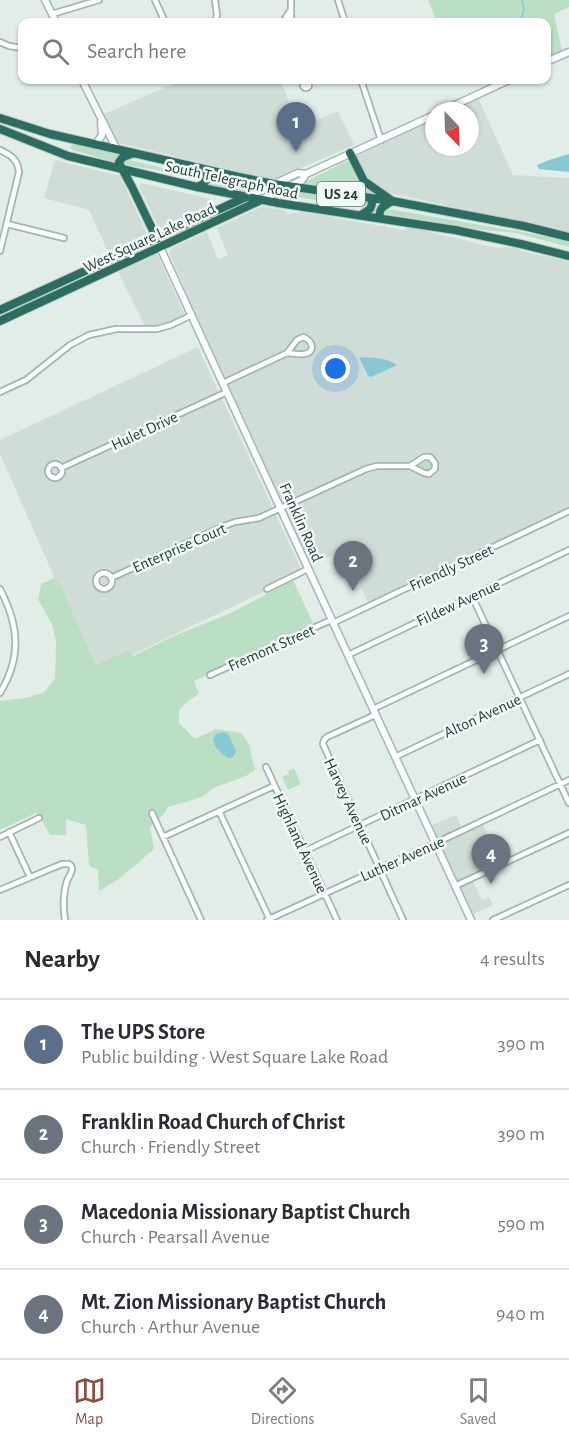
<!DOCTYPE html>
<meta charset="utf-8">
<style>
body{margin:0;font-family:"Alegreya Sans",sans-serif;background:#f7f7f7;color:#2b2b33}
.compass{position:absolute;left:425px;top:102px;width:54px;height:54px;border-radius:50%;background:#fff;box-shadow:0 2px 4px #0004;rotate:157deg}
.you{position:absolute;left:336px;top:369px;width:21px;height:21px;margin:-15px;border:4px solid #fff;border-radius:50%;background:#1a73e8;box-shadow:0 0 0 9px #1a73e833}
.badge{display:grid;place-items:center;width:39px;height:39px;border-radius:50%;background:#875142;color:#fff;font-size:20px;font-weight:700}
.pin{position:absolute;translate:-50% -50px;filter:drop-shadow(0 2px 3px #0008)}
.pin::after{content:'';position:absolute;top:32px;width:21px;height:18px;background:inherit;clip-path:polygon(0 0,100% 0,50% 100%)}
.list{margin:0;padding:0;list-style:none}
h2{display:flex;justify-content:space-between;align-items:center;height:78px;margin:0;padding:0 24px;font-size:26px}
h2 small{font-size:20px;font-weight:400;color:#7c7c81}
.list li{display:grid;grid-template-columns:39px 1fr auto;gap:18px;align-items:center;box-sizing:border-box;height:90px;padding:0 24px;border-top:2px solid #e1e1e2}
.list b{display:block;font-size:22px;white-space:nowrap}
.list p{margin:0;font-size:20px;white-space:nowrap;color:#7c7c81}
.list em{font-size:20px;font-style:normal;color:#7c7c81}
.icon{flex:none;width:33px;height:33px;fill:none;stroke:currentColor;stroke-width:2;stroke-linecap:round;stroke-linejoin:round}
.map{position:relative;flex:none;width:569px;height:920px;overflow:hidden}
.search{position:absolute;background:#fff;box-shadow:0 2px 4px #0004;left:18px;right:18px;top:18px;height:66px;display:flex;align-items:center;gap:15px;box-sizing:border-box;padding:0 21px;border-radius:12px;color:#7c7c81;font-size:22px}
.sheet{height:438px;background:#fff}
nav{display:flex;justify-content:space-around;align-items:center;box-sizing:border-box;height:84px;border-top:2px solid #e1e1e2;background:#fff;font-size:16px;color:#7c7c81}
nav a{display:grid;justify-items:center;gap:3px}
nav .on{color:#875142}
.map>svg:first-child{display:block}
.built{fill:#d0ddd7}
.green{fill:#badfc5}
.water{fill:#88c8d5}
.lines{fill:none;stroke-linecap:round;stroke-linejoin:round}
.stream{stroke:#88c8d5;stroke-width:1.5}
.street-casing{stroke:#a4b5b0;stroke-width:8}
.secondary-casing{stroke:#a0b9b1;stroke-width:9}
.highway-casing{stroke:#c1c9c7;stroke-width:10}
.street{stroke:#fff;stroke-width:4.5}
.secondary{stroke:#fff;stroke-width:6}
.highway{stroke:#2c6d61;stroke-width:8}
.labels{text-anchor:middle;stroke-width:5;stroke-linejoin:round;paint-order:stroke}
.shield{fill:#f3f9f6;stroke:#607771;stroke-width:1.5}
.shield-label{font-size:15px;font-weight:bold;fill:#213f38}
.street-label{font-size:16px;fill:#213f38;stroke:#f3f9f6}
</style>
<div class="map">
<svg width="569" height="920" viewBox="0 0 569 920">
<rect width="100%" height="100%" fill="#e2ede8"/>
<path class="built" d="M182,80H280L300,127L338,111L354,145L273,180L115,142L102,115Z
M478,98L513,175L569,178V233L386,192L364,177L355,157L434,119V147H470V111H450Z
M55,160L120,176L148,236L109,254L89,210L44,198Z
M141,183L211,199L210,205L160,230L139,186Z
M263,206L286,211L287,214L306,212L345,220L389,227L392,228L404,230L409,227L424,230L432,233L460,239L478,244L499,248L513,247L525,252L569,261V513L540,527L537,522L368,603L344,550L308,566L184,298L187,296L182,282L170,255V250L174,247L207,232L218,259L228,255L217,228Z
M157,254L184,313L178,319L165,325L155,327H145L118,271Z
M198,347L303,573L96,672L0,454V440Z
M456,815L462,828L436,838L430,826Z
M482,823L500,862L457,883L439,844Z
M473,881L482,900L489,897L493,905L473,914L459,887Z"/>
<path class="green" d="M428,0H569V7L554,14L562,51L547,58L546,22H437Z
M73,143L121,154L116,163L70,149Z
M129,160L174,171L203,174L204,176L202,179L199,180L157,170L127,165L125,163V161Z
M347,161L351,163L361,184L379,194L303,183Z
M212,176L259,185V186L246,193L209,185Z
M287,190L366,202L368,204L363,207L289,196H276Z
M388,209L551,237L569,241V247L516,233L477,229L386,214L384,212Z
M427,459L432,461L433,466L432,469L427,472L416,465Z
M54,578L61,586L95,665L128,651L133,656L176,635L231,613L293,580L313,623L194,681L199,694L188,701L179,710V723L195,739L216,729L241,733L249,744L255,770L246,776L213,788L202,797L168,807L163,815L150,827L154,849L119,879L99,891L98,870L89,866L86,825L66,819V835H50L40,817L36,813L0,830V701L25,698L43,693L55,679L56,641L52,624L38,600L41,584Z
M294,768L301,784L288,790L282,777L289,774L288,771Z"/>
<path class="water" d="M569,154V172L539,169L537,165L549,160Z
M359,357C371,358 387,357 397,365L371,377L368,376Z
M223,732L228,734L233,744L236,752L233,757L228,758C221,752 214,749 213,739L216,734Z"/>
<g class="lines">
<path class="stream" d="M520,22L524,10L522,0"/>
<g class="street-casing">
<path id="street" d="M155,0L165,22
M215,0L217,15L215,22
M338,0L345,22
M52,14L99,0
M283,22L290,11
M291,22V0
M0,42L9,46L22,48
M361,80L381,140
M303 85a3 3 0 1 1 6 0a3 3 0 1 1-6 0Z
M0,150C11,155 18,160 19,172L0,251
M7,224L64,238
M303,337C313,340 316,353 304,354C299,355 292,353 287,353L297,340Z
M223,383L287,353
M0,392L26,380L70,345L89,335L116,329H157L171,325L192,315
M424,457H430L435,463V469L429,474L424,473L410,466Z
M48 471a7 7 0 1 1 14 0a7 7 0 1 1-14 0Z
M61,468L227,392
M96 581a8 8 0 1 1 16 0a8 8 0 1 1-16 0Z
M111,578L224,526L235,522L259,518L366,469L377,466H410
M0,589C19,625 22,657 0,693
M267,589L308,569
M472,596L569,803
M333,623L569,511
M348,655L569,550
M210,675L331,620
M373,709L569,616
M375,715L327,737L324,740L323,744L403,920
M395,757L569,674
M266,767L337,920
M219,811L270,920
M152,813L201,920
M9,832L30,877
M0,837L39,818
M163,837L274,786
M305,851L540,740
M455,886L569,833
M0,890L62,864H69C70,865 72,866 72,868C73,871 68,878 67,881C63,894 63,907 65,920
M267,920L440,841L569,780
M493,920L569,885"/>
</g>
<g class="secondary-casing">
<path id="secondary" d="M45,0L56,22
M546,62L569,52
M82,80L116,148
M442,111L509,80
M96,144L102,135L101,122
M246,197L298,173L306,174
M261,200L302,180L306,174L434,115
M159,245L348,655L471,920"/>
</g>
<g class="highway-casing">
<path id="highway" d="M0,118L50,134L239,177L274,184L392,201L524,226L569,237
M0,129L68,156L197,187L278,203L455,230L521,244L569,256
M134,153L123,157L119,162L120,165L132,187L157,239
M350,153L364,181L391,200
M197,187L203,184L207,179V170
M361,215L370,209L372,204L371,198
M380,218C378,208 384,206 392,201
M0,310L246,197
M0,321L259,201"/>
</g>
<use href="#street" class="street"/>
<use href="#secondary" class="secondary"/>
<use href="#highway" class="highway"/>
</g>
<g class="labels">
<rect class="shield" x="317" y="182" width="48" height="24" rx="4.5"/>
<g class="shield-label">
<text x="341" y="199">US 24</text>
</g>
<g class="street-label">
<text transform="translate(232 179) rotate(12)" y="6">South Telegraph Road</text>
<text transform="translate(149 237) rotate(-25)" y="6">West Square Lake Road</text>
<text transform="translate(144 430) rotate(-25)" y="6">Hulet Drive</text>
<text transform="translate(302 522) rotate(66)" y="6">Franklin Road</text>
<text transform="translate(179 547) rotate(-24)" y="6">Enterprise Court</text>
<text transform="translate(451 567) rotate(-25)" y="6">Friendly Street</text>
<text transform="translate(458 602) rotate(-25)" y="6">Fildew Avenue</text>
<text transform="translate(271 647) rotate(-24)" y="6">Fremont Street</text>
<text transform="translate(482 715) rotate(-25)" y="6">Alton Avenue</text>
<text transform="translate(423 796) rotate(-25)" y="6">Ditmar Avenue</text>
<text transform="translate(349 801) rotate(65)" y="6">Harvey Avenue</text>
<text transform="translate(301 843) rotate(65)" y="6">Highland Avenue</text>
<text transform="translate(402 858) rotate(-24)" y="6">Luther Avenue</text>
</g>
</g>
</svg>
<svg class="compass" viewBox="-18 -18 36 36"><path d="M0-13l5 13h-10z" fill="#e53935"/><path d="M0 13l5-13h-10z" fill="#7c7c81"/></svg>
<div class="you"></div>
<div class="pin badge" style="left:296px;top:152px;background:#5c6f8a">1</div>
<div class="pin badge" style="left:353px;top:591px;background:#6b7280">2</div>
<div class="pin badge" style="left:484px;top:674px;background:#6b7280">3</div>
<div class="pin badge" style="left:491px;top:884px;background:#6b7280">4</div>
<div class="search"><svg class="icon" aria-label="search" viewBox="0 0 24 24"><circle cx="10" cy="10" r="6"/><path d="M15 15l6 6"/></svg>Search here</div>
</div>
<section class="sheet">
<h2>Nearby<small>4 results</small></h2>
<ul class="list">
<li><span class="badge" style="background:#5c6f8a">1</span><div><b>The UPS Store</b><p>Public building · West Square Lake Road</p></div><em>390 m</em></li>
<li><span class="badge" style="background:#6b7280">2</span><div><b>Franklin Road Church of Christ</b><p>Church · Friendly Street</p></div><em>390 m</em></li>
<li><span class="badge" style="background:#6b7280">3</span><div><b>Macedonia Missionary Baptist Church</b><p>Church · Pearsall Avenue</p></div><em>590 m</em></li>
<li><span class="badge" style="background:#6b7280">4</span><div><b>Mt. Zion Missionary Baptist Church</b><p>Church · Arthur Avenue</p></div><em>940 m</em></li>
</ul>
</section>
<nav>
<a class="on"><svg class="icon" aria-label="map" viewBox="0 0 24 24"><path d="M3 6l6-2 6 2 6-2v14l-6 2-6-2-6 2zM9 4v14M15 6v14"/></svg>Map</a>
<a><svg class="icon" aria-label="directions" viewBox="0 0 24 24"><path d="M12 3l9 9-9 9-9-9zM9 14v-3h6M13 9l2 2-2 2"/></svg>Directions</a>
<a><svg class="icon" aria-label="saved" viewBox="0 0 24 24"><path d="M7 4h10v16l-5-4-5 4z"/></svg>Saved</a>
</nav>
